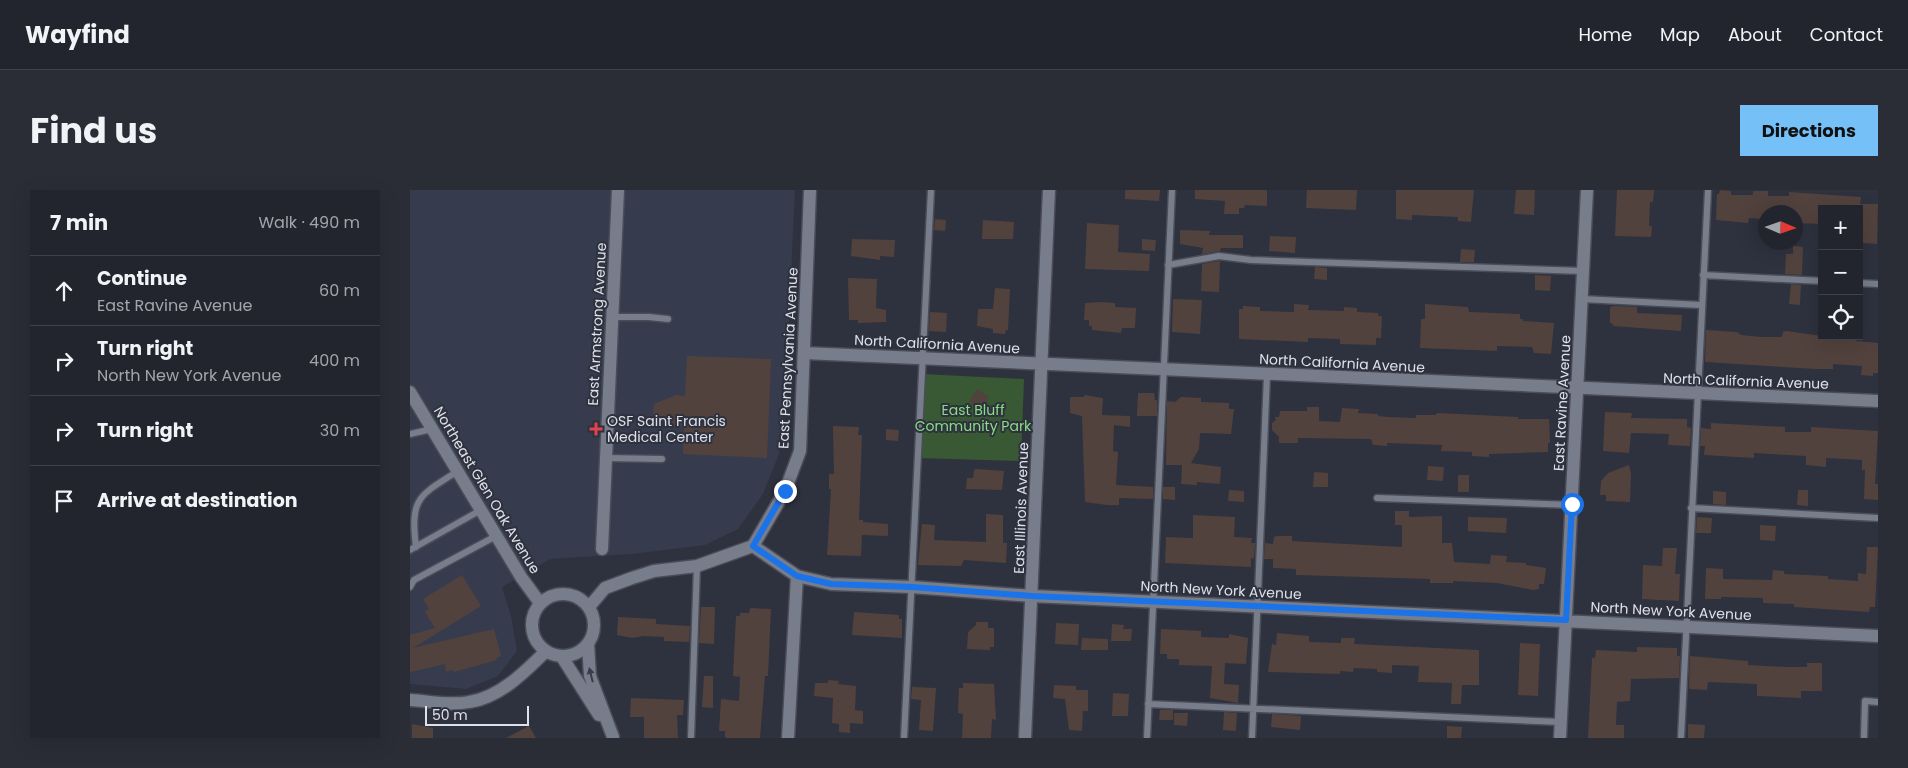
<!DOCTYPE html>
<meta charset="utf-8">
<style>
body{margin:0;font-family:Poppins,sans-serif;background:#2a2d36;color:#f1f3f6}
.controls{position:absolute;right:15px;top:15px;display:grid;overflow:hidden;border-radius:0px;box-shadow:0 5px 20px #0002}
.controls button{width:45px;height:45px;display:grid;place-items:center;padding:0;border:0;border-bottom:1px solid #3f424a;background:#22252e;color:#f1f3f6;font:25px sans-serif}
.compass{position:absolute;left:1348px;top:15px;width:45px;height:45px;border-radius:50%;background:#22252e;box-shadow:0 5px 20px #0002;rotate:92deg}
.scale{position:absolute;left:15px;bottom:12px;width:104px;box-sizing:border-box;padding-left:5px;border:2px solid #dee1e9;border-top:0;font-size:14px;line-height:18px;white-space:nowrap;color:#dee1e9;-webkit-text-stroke:4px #2e313e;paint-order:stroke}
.stop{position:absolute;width:15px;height:15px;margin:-11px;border:4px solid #1a73e8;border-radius:50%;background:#fff}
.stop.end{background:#1a73e8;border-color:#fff;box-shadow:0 1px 5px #0008}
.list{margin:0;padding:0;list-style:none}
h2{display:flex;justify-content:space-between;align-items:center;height:65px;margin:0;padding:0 20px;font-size:21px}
h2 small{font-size:16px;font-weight:400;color:#a2a5aa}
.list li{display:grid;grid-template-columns:32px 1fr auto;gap:15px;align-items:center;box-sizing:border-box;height:70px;padding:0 20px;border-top:1px solid #3f424a}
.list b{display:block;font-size:19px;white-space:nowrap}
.list p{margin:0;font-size:16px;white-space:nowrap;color:#a2a5aa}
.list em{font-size:16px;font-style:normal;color:#a2a5aa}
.icon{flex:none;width:28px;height:28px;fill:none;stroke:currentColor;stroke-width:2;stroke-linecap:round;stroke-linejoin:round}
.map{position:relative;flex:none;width:1468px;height:548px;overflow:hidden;border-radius:0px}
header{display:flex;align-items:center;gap:30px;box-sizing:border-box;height:70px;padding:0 25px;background:#22252e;border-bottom:1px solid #3f424a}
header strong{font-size:24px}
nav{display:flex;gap:28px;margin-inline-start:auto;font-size:18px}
.intro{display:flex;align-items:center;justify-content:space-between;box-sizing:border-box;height:120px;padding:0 30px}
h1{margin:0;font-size:35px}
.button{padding:12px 22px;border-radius:0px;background:#75c0f6;color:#111;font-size:18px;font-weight:700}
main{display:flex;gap:30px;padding:0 30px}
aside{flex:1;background:#22252e;border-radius:0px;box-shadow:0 5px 20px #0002}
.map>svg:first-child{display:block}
.built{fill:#363c4e}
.green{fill:#385934}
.building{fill:#52423e}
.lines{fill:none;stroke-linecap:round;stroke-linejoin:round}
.service-casing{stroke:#4a4d57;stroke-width:9}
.minor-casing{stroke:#4a4d57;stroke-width:15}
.tertiary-casing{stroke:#4a4d57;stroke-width:15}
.service{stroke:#787d8c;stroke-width:6}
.minor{stroke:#787d8c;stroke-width:12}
.tertiary{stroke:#787d8c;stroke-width:12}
.oneway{fill:#393c4a}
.route{stroke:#1a73e8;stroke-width:6}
.health-dot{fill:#e0444e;stroke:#2e313e;stroke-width:2}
.labels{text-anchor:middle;stroke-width:4;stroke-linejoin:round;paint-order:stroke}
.street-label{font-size:14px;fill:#dee1e9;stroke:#2e313e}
.park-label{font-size:14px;fill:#89dc82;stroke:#2e313e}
.poi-label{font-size:14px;fill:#dee1e9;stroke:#2e313e;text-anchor:start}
</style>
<header>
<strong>Wayfind</strong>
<nav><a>Home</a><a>Map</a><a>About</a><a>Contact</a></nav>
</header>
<div class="intro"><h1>Find us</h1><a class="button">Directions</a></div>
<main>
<aside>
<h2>7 min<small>Walk · 490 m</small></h2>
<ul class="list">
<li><svg class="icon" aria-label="ahead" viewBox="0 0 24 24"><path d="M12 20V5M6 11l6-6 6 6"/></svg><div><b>Continue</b><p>East Ravine Avenue</p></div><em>60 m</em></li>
<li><svg class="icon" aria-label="right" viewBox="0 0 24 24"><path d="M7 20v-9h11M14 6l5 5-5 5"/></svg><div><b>Turn right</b><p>North New York Avenue</p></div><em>400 m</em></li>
<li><svg class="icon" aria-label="right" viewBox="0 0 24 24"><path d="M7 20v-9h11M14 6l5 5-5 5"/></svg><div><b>Turn right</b></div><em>30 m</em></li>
<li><svg class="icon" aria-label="arrive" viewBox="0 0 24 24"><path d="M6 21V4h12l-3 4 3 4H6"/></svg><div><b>Arrive at destination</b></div></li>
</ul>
</aside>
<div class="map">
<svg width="1468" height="548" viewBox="0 0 1468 548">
<rect width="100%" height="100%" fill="#2e313e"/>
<path class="built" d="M0,0H385L375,213L369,264L353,304L328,339L295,355L222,364L140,369L92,397L101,426L107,461L88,486L56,499L0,494Z"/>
<path class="green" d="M512,184L614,189L611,271L507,268Z"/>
<path class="building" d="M715,0H750L749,11L715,9Z
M785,0H857V16L835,15L834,18H829V24H814L815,11L785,9Z
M897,0H947L946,20L896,18Z
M986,0H1064L1061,32L1048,31V27L1002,25V30L986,29Z
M1106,0H1125L1124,25L1104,24Z
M1207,0H1244L1243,12H1240L1239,36H1242L1241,47L1205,46Z
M1310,0L1321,1V5H1343V1H1358V6H1379V2L1451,7L1450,14H1468L1467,54L1453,53V37L1449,36V19H1412V34L1386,33V22H1356V29L1339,28L1338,33L1306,30L1307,4H1309Z
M525,29L536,30L535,41L524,40Z
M573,30L604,32L603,49H572Z
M677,33L709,35L708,62L740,64L739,81L675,79Z
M770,40L800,41L799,45H833V58H811L810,61L792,64L793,58L770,54Z
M860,46L886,47L885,63L859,61Z
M442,49L485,50L484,67L470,66V70L441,66Z
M732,49L746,50L745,61L732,60Z
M1383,56L1393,57L1392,85L1375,84L1376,64H1383Z
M1051,59L1065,60L1064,72H1050Z
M810,71L809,102L791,101L792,74Z
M905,77L917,78V90L904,89Z
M1125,85L1141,86L1140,101L1125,100Z
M438,88L467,89L466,118L476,120V132L448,133V130H439Z
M1381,94L1391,95L1390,115L1379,114Z
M585,98L600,99L598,140H596L595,144L583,143V139L567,136L568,119H583Z
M763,109L792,110L790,144L762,142Z
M691,112L705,113V117L726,118L725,138H712L711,143L682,140V136H679V130H674L675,113Z
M884,114L899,115L898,120L934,121V117L947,118V122L968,123V126H972L971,148H966V155L930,154V149L898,148V152L829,149V119H833V116L850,117V121L884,122Z
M1015,114L1058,117L1059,122L1110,124V129H1113V131L1144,133L1141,164L1124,163L1122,157L1087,156V161L1010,158L1011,129H1015Z
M1204,116L1227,117V123L1272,125L1271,141L1203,136V134L1200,133V117Z
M520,122L537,123L536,142L519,141Z
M1296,140L1327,142L1331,145L1351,147H1372L1373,142L1376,141L1412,146H1446V151L1468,153V183H1463V186L1451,185L1452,176L1423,174V179H1405L1295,172Z
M277,166L361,169L357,268L273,264L274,237H266L243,225L244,214L266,205L275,206Z
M567,199L579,207L572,219L559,212Z
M728,203H744L745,210H747V226H727Z
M674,205L693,208L692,225L720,226V237L704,235L703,261L708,262L706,295L743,297V309L709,308V315H697L675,312L672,226L660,223V207H674Z
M771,207L791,208V212L819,213V219H824L821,244L790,243L789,259L781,273L811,277L810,294L787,292V295L771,294L772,275H756L757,211L765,212Z
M897,217H909V231L930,232L932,218L949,219L948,223L968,224V226L978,227L1006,228V225H1026L1027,223L1108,227V229H1139L1140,253H1138V262L1079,264V267L1062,266V262L1031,261L1032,255L977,253V256L963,255L961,249L888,248V253H869V247L862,240V233L866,230L865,227H869L870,221H897Z
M1195,222L1222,223L1221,228L1277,229V237L1281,238L1280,256L1258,255L1259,244L1221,243L1219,263L1193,261Z
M1301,233L1375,237V242H1401V237L1468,241L1465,294H1468V310L1454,309L1455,280H1452V270L1416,268V277L1396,275V266L1344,263V268L1294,265L1295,256H1290L1291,238L1301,239Z
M423,236L449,237L448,245H452L449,330H453V332L478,334V346L452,345L451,366L417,365L421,299H419V284H424Z
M476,239L489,240L488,251L476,250Z
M1219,275L1221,284L1220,312L1196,311V305H1190L1191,291L1198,283Z
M1018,276L1034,277L1033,291L1017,290Z
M567,279L594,281L592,300L556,299L557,288H563L564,280Z
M904,282L918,283V297H903Z
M1048,285H1059V302H1048Z
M753,297H765V310L753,309Z
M819,300L834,301V312L818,311Z
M1388,300H1398V316L1387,315Z
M1303,301L1316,302V315L1303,314Z
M985,321H999V327L1032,326V353H1042L1044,372L1080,374L1081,365L1097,366L1096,372L1116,373V375L1136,378L1134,394H1129V399L1123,400L1087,393L1043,391V393H1020V389L886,385V379L863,378V369H854L855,353L863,354L864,347L867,346H882V351L992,357V335H985Z
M576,324L593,325V353H597L596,373L554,370L551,376L508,375L512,334L525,335L524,350L576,352Z
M783,325L825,327L824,347L842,348L841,353H845L844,369L841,368V377L755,373L756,347L783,348Z
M1058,327L1097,328L1096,343L1058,341Z
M1287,327L1302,328L1301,343H1286Z
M1350,335L1366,336L1365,351L1350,350Z
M1457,357H1468L1465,417H1460L1459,422L1384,417V414L1353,413V408L1311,407V409H1295L1296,378L1313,379V389L1362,390L1363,380L1374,381V384L1418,386V389L1448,391V383L1456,384Z
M1253,358H1267L1265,384H1270L1269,411L1232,409L1233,375L1252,376Z
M52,385L71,416L3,458L84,439L91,466L86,468L87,470L44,482L43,480L36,482L35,474L0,482V445L25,438L15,422L19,419L13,409Z
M291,417H305L304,454L289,453Z
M340,418L361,419L358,486H355L350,548H317L315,547V541H309L311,509L329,511L330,487L323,486L326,426H330V423H339Z
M444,422L489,425V429H492V448L442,445Z
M208,427L246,429V434L280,436L279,452L254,451V447L233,446L222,448L207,445Z
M566,432H578V438H584V457H580V460L557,459L558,442L566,435Z
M646,433L669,434L668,455L645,454Z
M702,434L714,435L713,439H722L721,451H701Z
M751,439L791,441V447L819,448V444L838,448L836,474L815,473L814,494L829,495L828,513L800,508L802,476L769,475V469H757V464H750Z
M867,443L899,446V452L931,453V448H945L944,454L1069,460V495H1052L1051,514H1041L1042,493L1008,492L1009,476L982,475V483L967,482V479L944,478L943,482L930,481V484L858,482L862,454L866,455Z
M672,448L698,449V460H671Z
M1110,453L1130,454L1128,506L1108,505Z
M1227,457L1267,458V466H1270L1269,488L1221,489L1220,511L1207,512L1206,535H1214V548H1178L1182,468H1185L1186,460L1227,462Z
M1280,466L1338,471V475L1376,477H1397V473H1412V501H1391V508L1347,506V494L1298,492L1297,500L1279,499Z
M294,486H303V518L292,517Z
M418,490L429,491L428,494L446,496L445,520L453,521V534L440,533V543L429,542V534L422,533L423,508L404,506L405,493H418Z
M553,493L584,494L586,530L582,529L581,548H552L553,524L548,523L549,498H553Z
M644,495L666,496V500H678V521H673L672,541L659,540L655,509L643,508Z
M502,497L526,498L523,541L509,540L511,510L501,509Z
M703,503L719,504L718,526H702Z
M221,508L274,510L273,525H267L268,548H234V527H220Z
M750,520H763V530H749Z
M814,522L827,523L826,541L813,540Z
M764,523H778L777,536L764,535Z
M862,524L891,526L890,540L861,537Z
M2,534L23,538V548H2Z
M1278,534L1295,535L1294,548H1278Z
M119,536L126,548H96Z
M1037,536L1052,537L1051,548H1037Z"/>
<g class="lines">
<g class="service-casing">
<path id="service" d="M758,75L809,66L841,70L1173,81
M1293,85L1412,91
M1449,93L1468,94
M1172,109L1291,115
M202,127H239L258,129
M0,244L22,239
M196,268L252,269
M967,308L1162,315
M1281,318L1468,328
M6,357C0,307 9,306 48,281
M0,360L71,320
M0,397L4,390L86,346
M738,514L1151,532
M281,548L287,376
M494,548L521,0
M737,548L762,0
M842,548L857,185
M1271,548L1298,0
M1454,548L1455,511L1468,512"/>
</g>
<g class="minor-casing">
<path id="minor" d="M394,163L1468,211
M343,356L387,386L421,394L502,397L622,406L1468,446
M192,359L208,0
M0,510C19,511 40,516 59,512C89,508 115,482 136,461
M378,548L387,386
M615,548L639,0
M1150,548L1177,0"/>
</g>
<g class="tertiary-casing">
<path id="tertiary" d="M0,202L111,387L130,413
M122 435a31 31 0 1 1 62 0a31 31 0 1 1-62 0Z
M179,417L195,398L222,388L244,381L287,376L343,356L375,301L390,261L400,0
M178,454L180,486L203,547
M152,467L189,525"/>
</g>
<use href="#service" class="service"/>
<use href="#minor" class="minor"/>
<use href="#tertiary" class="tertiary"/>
</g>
<defs><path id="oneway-solid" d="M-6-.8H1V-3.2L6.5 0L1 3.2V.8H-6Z" transform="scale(1.25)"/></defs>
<use class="oneway" href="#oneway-solid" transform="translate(181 485) rotate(-104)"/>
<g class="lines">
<path class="route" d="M375,301L343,356L387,386L421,394L502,397L622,406L1156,430L1162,314"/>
</g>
<path class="health-dot" d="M183.5 231.5h5v5h5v5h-5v5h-5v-5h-5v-5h5z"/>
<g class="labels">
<g class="street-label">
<text transform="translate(187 134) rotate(-87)" y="5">East Armstrong Avenue</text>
<text transform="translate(527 154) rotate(3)" y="5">North California Avenue</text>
<text transform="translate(378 168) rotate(-87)" y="5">East Pennsylvania Avenue</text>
<text transform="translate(932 173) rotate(3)" y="5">North California Avenue</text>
<text transform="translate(1336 191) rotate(2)" y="5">North California Avenue</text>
<text transform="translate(1152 213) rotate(-87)" y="5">East Ravine Avenue</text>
<text transform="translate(77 300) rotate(59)" y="5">Northeast Glen Oak Avenue</text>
<text transform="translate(611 318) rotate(-88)" y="5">East Illinois Avenue</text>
<text transform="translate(811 400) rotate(3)" y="5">North New York Avenue</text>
<text transform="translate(1261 421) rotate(3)" y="5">North New York Avenue</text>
</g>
<g class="park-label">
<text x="563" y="225">East Bluff<tspan x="563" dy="16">Community Park</tspan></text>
</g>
<g class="poi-label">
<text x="197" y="236">OSF Saint Francis<tspan x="197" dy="16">Medical Center</tspan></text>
</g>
</g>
</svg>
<div class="controls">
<button>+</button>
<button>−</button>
<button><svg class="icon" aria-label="locate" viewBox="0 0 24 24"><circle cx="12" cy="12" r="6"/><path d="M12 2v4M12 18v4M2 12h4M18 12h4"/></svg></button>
</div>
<svg class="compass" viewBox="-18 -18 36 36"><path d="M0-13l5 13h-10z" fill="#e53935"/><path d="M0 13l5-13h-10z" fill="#a2a5aa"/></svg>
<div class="scale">50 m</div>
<div class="stop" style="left:1162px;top:314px"></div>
<div class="stop end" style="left:375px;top:301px"></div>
</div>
</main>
